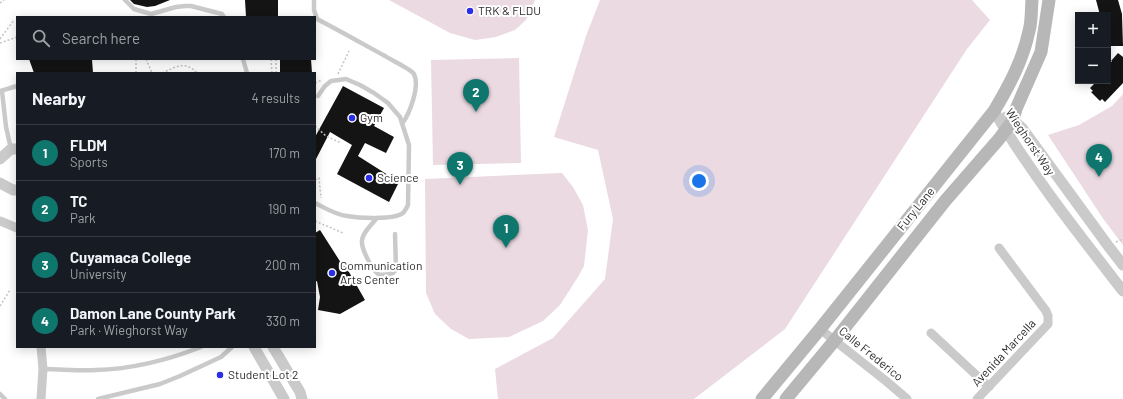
<!DOCTYPE html>
<meta charset="utf-8">
<style>
body{margin:0;font-family:Barlow,sans-serif;background:#242831;color:#f1f3f6}
.controls{position:absolute;right:12px;top:12px;display:grid;overflow:hidden;border-radius:0px;box-shadow:0 2px 10px #0003}
.controls button{width:36px;height:36px;display:grid;place-items:center;padding:0;border:0;border-bottom:1px solid #363941;background:#171b24;color:#f1f3f6;font:20px sans-serif}
.you{position:absolute;left:699px;top:181px;width:14px;height:14px;margin:-10px;border:3px solid #fff;border-radius:50%;background:#1a73e8;box-shadow:0 0 0 6px #1a73e833}
.badge{display:grid;place-items:center;width:26px;height:26px;border-radius:50%;background:#0f766e;color:#fff;font-size:13px;font-weight:700}
.pin{position:absolute;translate:-50% -33px;filter:drop-shadow(0 1px 2px #0008)}
.pin::after{content:'';position:absolute;top:21px;width:14px;height:12px;background:inherit;clip-path:polygon(0 0,100% 0,50% 100%)}
.list{margin:0;padding:0;list-style:none}
h2{display:flex;justify-content:space-between;align-items:center;height:52px;margin:0;padding:0 16px;font-size:17px}
h2 small{font-size:13px;font-weight:400;color:#9ea1a6}
.list li{display:grid;grid-template-columns:26px 1fr auto;gap:12px;align-items:center;box-sizing:border-box;height:56px;padding:0 16px;border-top:1px solid #363941}
.list b{display:block;font-size:15px;white-space:nowrap}
.list p{margin:0;font-size:13px;white-space:nowrap;color:#9ea1a6}
.list em{font-size:13px;font-style:normal;color:#9ea1a6}
.icon{flex:none;width:22px;height:22px;fill:none;stroke:currentColor;stroke-width:2;stroke-linecap:round;stroke-linejoin:round}
.map{position:relative;flex:none;width:1123px;height:399px;overflow:hidden}
.search{position:absolute;background:#171b24;box-shadow:0 2px 10px #0003;left:16px;top:16px;width:300px;height:44px;display:flex;align-items:center;gap:10px;box-sizing:border-box;padding:0 14px;border-radius:0px;color:#9ea1a6;font-size:15px}
.panel{position:absolute;background:#171b24;box-shadow:0 2px 10px #0003;left:16px;top:72px;width:300px;height:276px;border-radius:0px}
.map>svg:first-child{display:block}
.green{fill:#ebdae2}
.building{fill:#141414}
.lines{fill:none;stroke-linecap:round;stroke-linejoin:round}
.path{stroke:#c4c4c4;stroke-width:1.5;stroke-dasharray:2 2;stroke-linecap:butt}
.service{stroke:#cacaca;stroke-width:4.5}
.minor{stroke:#cacaca;stroke-width:9}
.tertiary{stroke:#cacaca;stroke-width:11}
.secondary{stroke:#b7b7b7;stroke-width:13}
.poi-dot{fill:#2b2ee7;stroke:#fff;stroke-width:1.5}
.labels{text-anchor:middle;stroke-width:4;stroke-linejoin:round;paint-order:stroke}
.poi-label{font-size:12px;fill:#2d2d2d;stroke:#fff;text-anchor:start}
.street-label{font-size:12px;fill:#2d2d2d;stroke:#fff}
</style>
<div class="map">
<svg width="1123" height="399" viewBox="0 0 1123 399">
<rect width="100%" height="100%" fill="#fff"/>
<path class="green" d="M389,0H535L526,20L515,30L496,37L475,40L450,33Z
M600,0H972L990,20L967,49L785,329L694,399H498L495,369L553,338L605,279L613,219L598,150L554,137L586,36Z
M519,58L521,163L433,165L431,60Z
M1123,94V245L1104,220L1048,135L1079,125L1112,106Z
M562,173L573,187L583,205L588,230L584,266L578,277L560,305L543,321L509,337L469,339L451,329L435,314L426,293L425,179Z"/>
<path class="building" d="M130,0H170L155,6L147,7L134,4Z
M245,0H278V17H246Z
M1096,0H1118L1122,14L1123,46H1108V15H1100Z
M1118,53L1123,57V83L1105,102L1102,99L1100,101L1091,92L1093,91L1090,88L1097,81H1108V66L1112,61H1111Z
M29,59H92L93,73H34Z
M280,59H311L312,73H280Z
M343,86L384,108L374,126L394,137L386,153L365,143L358,156L399,182L389,202L337,174L352,145L330,132L315,161V137Z
M320,230L343,266L345,265L365,300L340,314L318,310L320,297L317,281L315,282V233Z"/>
<g class="lines">
<path class="path" d="M0,3L4,0
M0,39L14,20
M0,43L17,37
M146,59L152,73
M271,59L272,73
M276,59V73
M136,73V59
M162,73C176,67 185,60 197,73
M338,74L349,51
M315,83L322,80
M16,105H17
M315,126L326,136L341,143
M315,180L319,178L321,198
M315,221L343,233
M1116,242L1123,239
M0,306L10,290"/>
<path class="service" d="M125,0L134,9L151,14L176,7L185,6H191L222,14L224,17
M314,0V10L317,19C340,31 363,44 385,56C391,60 411,69 414,74C420,86 410,113 402,124
M243,59L247,73
M0,91L17,86
M2,91L6,127L11,149
M315,203C325,208 336,215 347,216C358,218 394,220 403,213C405,211 407,207 408,205L409,145L400,117L388,103L374,93L360,85L346,79L331,81L325,86L318,96
M377,218C372,224 362,233 362,241C361,248 372,270 378,274C382,276 389,274 393,273L396,270L395,234
M43,369C61,369 78,371 96,370C131,369 168,360 201,347
M0,394L5,399
M98,399L160,384L180,376L221,357L232,347"/>
<path class="minor" d="M0,221L17,228
M820,329L886,381L907,399
M931,333L989,387
M41,399L43,369L41,347
M977,399L1048,324V316L1046,311L999,248"/>
<path class="tertiary" d="M994,111C1032,175 1078,233 1123,291
M1006,117L1013,120L1022,128L1109,247L1123,265
M0,159L11,149H17
M0,183L13,190H17
M254,347L284,399
M273,347L300,392L302,399"/>
<path class="secondary" d="M762,399L820,329L994,111C1009,86 1023,60 1029,31C1032,21 1031,10 1032,0
M786,399L835,340L945,201L999,139L1013,120L1016,109L1041,52L1049,0"/>
</g>
<g class="poi-dot">
<circle cx="470" cy="11" r="4"/>
<circle cx="352" cy="118" r="4"/>
<circle cx="369" cy="178" r="4"/>
<circle cx="332" cy="273" r="4"/>
<circle cx="220" cy="375" r="4"/>
</g>
<g class="labels">
<g class="poi-label">
<text x="478" y="15">TRK &amp; FLDU</text>
<text x="360" y="122">Gym</text>
<text x="377" y="182">Science</text>
<text x="340" y="270">Communication<tspan x="340" dy="14">Arts Center</tspan></text>
<text x="228" y="379">Student Lot 2</text>
</g>
<g class="street-label">
<text transform="translate(1030 142) rotate(56)" y="4">Wieghorst Way</text>
<text transform="translate(916 209) rotate(-51)" y="4">Fury Lane</text>
<text transform="translate(1004 353) rotate(-47)" y="4">Avenida Marcella</text>
<text transform="translate(871 354) rotate(39)" y="4">Calle Frederico</text>
</g>
</g>
</svg>
<div class="controls">
<button>+</button>
<button>−</button>
</div>
<div class="you"></div>
<div class="pin badge" style="left:506px;top:248px">1</div>
<div class="pin badge" style="left:476px;top:112px">2</div>
<div class="pin badge" style="left:460px;top:185px">3</div>
<div class="pin badge" style="left:1099px;top:177px">4</div>
<div class="search"><svg class="icon" aria-label="search" viewBox="0 0 24 24"><circle cx="10" cy="10" r="6"/><path d="M15 15l6 6"/></svg>Search here</div>
<section class="panel">
<h2>Nearby<small>4 results</small></h2>
<ul class="list">
<li><span class="badge">1</span><div><b>FLDM</b><p>Sports</p></div><em>170 m</em></li>
<li><span class="badge">2</span><div><b>TC</b><p>Park</p></div><em>190 m</em></li>
<li><span class="badge">3</span><div><b>Cuyamaca College</b><p>University</p></div><em>200 m</em></li>
<li><span class="badge">4</span><div><b>Damon Lane County Park</b><p>Park · Wieghorst Way</p></div><em>330 m</em></li>
</ul>
</section>
</div>
